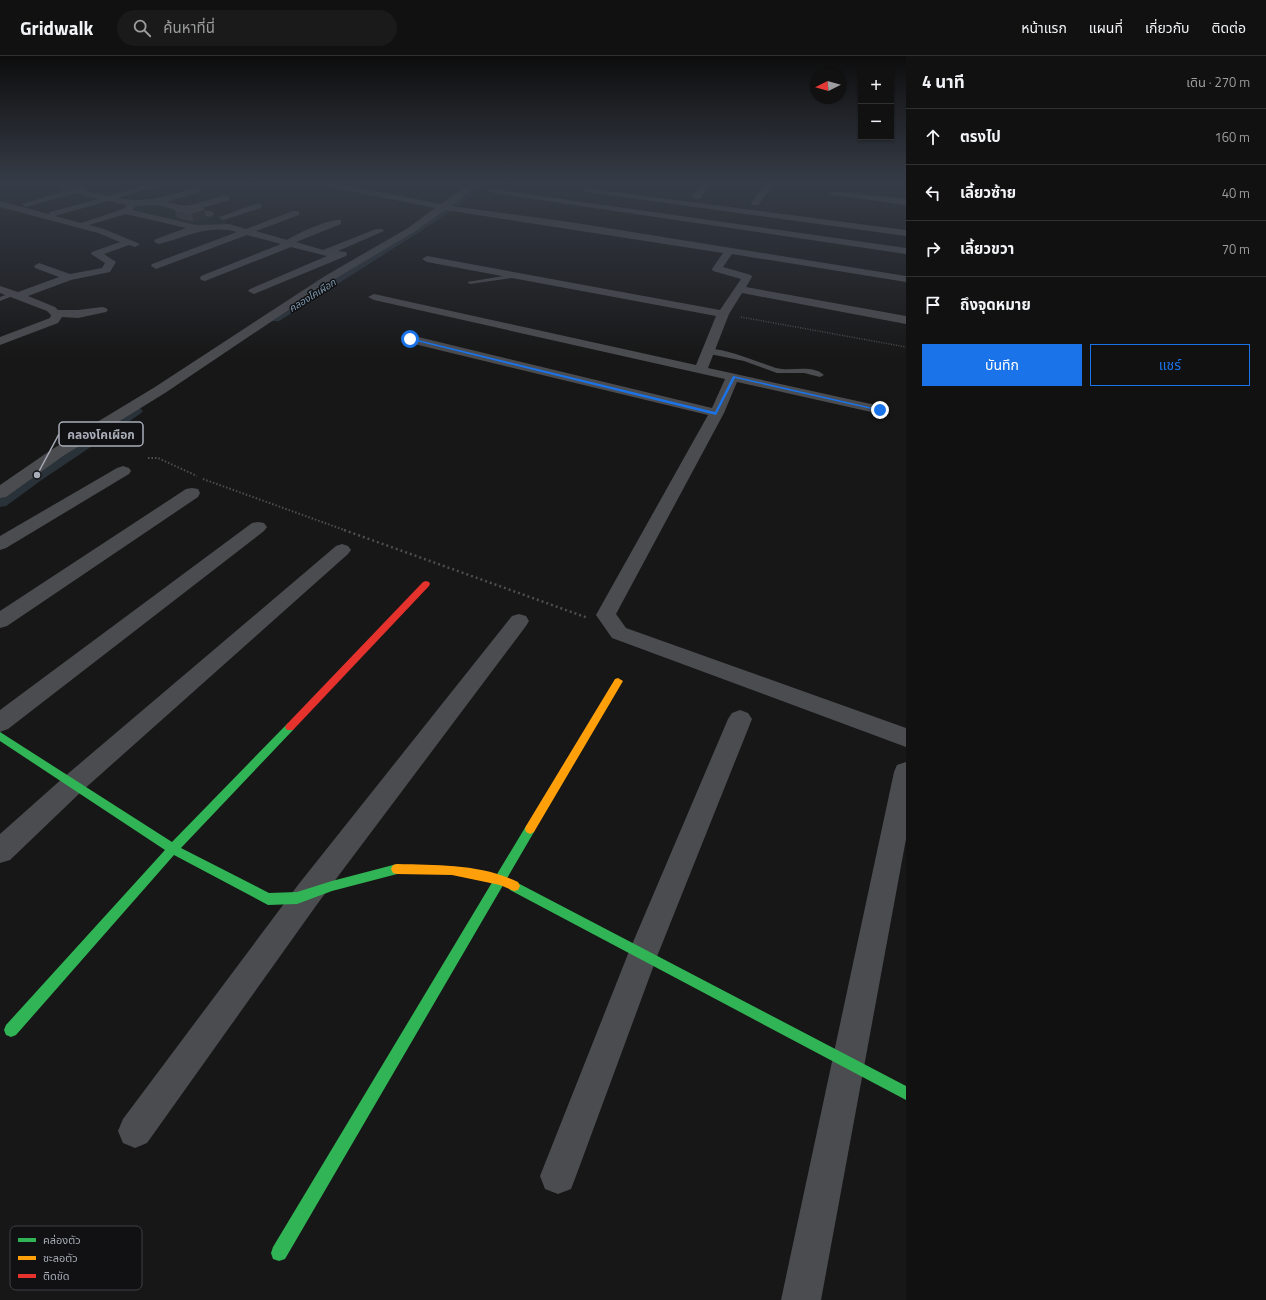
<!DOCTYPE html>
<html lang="th">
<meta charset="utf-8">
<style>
body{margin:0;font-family:"Titillium Web","Noto Sans Thai",sans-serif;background:#1a1a1a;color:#f1f3f6}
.controls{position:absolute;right:12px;top:12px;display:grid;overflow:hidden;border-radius:0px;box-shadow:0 1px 3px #0004}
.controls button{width:36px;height:36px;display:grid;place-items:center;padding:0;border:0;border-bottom:1px solid #303131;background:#111;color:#f1f3f6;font:20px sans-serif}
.compass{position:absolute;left:810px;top:12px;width:36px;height:36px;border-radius:50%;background:#111;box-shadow:0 1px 3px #0004;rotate:265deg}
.stop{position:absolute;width:12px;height:12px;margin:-9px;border:3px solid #1a73e8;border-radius:50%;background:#fff}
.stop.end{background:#1a73e8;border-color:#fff;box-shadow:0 1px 4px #0008}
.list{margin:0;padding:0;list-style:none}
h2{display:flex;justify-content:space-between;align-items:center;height:52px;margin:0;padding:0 16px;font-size:17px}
h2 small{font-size:13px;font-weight:400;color:#9c9d9f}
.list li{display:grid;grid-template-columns:26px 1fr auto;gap:12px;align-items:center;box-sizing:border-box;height:56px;padding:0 16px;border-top:1px solid #303131}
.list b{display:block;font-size:15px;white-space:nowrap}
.list em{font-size:13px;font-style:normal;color:#9c9d9f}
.actions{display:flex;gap:8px;padding:12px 16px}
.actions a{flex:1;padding:9px 0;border:1px solid #1a73e8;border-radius:0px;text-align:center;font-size:14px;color:#1a73e8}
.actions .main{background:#1a73e8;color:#fff}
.icon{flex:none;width:22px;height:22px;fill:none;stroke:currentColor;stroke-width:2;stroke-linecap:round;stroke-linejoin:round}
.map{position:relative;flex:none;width:906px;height:1244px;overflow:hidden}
header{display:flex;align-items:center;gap:24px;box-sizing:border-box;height:56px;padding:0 20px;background:#111;border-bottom:1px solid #303131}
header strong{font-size:19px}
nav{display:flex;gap:22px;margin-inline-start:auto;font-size:14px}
.search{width:280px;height:36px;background:#1a1a1a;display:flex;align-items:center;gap:10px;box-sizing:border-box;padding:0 14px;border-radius:22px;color:#9c9d9f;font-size:15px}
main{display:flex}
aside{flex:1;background:#111}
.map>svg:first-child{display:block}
.green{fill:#1d241e}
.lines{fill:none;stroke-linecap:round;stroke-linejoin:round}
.canal{fill:#2a3239;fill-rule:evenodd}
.path-far2{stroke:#4d4e52;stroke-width:1.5;stroke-dasharray:1 1.5;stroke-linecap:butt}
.path-far1{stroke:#4d4e52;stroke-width:2;stroke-dasharray:1.5 2;stroke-linecap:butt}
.path{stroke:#4d4e52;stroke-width:2.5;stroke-dasharray:2 3;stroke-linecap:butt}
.lane{fill:#4b4c50;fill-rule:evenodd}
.street{fill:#4b4c50;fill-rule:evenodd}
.fast{fill:#30b455;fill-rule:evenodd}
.slow{fill:#ff9f0a;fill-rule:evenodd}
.jam{fill:#e5322d;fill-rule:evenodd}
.wall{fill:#3d3d3f}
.shaded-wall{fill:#29292a}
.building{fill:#49494c;stroke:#58595d}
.route{fill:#1a73e8}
.labels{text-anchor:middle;stroke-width:3;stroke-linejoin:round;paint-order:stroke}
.far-water-label{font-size:10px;font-style:italic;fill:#7f9bb3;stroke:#111113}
.key{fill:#111113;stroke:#3e4045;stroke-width:1}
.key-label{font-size:11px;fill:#a8adb8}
.leader{fill:none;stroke:#a8adb8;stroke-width:1.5}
.callout-dot{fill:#a8adb8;stroke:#111113;stroke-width:1.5}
.callout{fill:#111113;stroke:#a8adb8;stroke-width:1.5}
.callout-label{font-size:12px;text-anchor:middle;font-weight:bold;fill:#a8adb8}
</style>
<header>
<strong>Gridwalk</strong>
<div class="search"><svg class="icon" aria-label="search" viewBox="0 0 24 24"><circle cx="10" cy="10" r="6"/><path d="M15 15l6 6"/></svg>ค้นหาที่นี่</div>
<nav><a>หน้าแรก</a><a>แผนที่</a><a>เกี่ยวกับ</a><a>ติดต่อ</a></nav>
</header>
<main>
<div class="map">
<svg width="906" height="1244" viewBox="0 0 906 1244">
<rect width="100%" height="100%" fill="#171717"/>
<path class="green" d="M155,146L223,161L229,171L196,172L126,155L133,148Z"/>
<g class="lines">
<path class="canal" d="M480,128H490L421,175L279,265H271L269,262Z
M135,350L140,352L143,355L140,358L43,423L6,450L0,451V438L31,415L130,352Z"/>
<path class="path-far2" d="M741,261L906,291"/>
<path class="path-far1" d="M148,402H158L197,420
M203,423L347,475"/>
<path class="path" d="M344,474L588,562"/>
<path class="lane" d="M517,218L519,219V221L470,228L467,226Z
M13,236L15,237V239L0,245V241Z
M705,293C722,290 760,307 776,312C791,316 812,308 824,319L820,321L804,317H777L744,305L705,297Z"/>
<path class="street" d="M61,128H69L76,132L83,131L87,133L86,135L108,140L150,128H163L118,142C145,148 168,140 193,132H199V136L166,146L187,150L226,139L229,140V144L198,153L213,156L214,158L210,161L155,149L136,150L132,154L196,169L229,168L246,173L293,155H299V159L256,175L287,184C296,178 331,162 341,164V168L296,186L323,194L376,173H382L384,175L338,195L346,196L347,198L346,200L254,238L248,235L250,233L327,200L291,191L205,225L201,224L200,222L201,220L281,188L247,179L156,213L151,210L152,208L237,176C207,168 187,181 159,188L156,187L154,185L156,183L186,172L126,158L89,169L104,173L140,188L135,191L129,189L104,198L116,206L110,216L71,224L28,240L55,251L58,254H78L102,251L106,252L108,254L106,256L78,262L62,261L58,267L0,289V281L50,262L51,259L47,255L0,237V230L18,236L59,221L35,212L34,210L39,207L70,218L102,212L105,207L91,198L92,196L120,186L98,177L0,151V145L49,158L50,156L98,143L76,137L26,151L22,148L68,134L61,132ZM108,145L127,149L123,153L81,167L55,160Z
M321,128H338L441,148L470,128H479L451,150L570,166L906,220V226L732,198L723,211L751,219L752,221L746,231L906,260V268L742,237L729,258L708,312L880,350L885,351L887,354L885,357L880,358L737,326L724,357L616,558L626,572L906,672V691L612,582L596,559L708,359L406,286L404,283L410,279L712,352L725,323L374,244L368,241L374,238L696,309L716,260L427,206L422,203L427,200L720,254L741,223L713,215L712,213L723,197L445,154L414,176L333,224L165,337L63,400L6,441L0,442V429L51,394L155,331L325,220L408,172L435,152L325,130Z
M703,128H712L699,143H693V139Z
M766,128H774L758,149H752L751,147Z
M583,132L906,174V180L586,136L582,134Z
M490,133L906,192V198L493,137L489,135Z
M830,135L906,143V149L833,139L829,137Z
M258,147L261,148V152L223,164L219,161Z
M123,410L129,412L131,415L129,418L6,492L0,494V480L117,412Z
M192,432L198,433L200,437L198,441L7,570L0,572V555L186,433Z
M258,466L264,467L267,471L264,475L8,673L0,676V654L252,467Z
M342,488L348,490L351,494L348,498L82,735L10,804L0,807V778L64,721L336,490Z
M519,558L526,560L529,565L526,570L318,847L147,1087L135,1092L123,1087L118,1075L123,1063L298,829L512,560Z
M740,654L748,657L752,663L658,898L576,1120L571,1133L558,1138L545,1133L540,1120L628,898L728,663L732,657Z
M906,706V783L821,1244H781L894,716L897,709Z"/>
<path class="fast" d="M290,667L293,668L295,671L293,674L181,792L269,837L297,836L332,825L397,808L401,809L403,813L401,817L332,835L297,848L268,849L174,799L16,979L11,981L6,979L4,974L6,969L165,794L0,685V676L172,786L287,668Z
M530,768L534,770L535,773L534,776L285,1203L279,1205L273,1203L271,1197L273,1191L526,770Z
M514,825L906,1030V1044L510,834L508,830L510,826Z"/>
<path class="slow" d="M618,622L623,625L534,776L530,778L526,776L525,773L526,770L615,623Z
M397,808C438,809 481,808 518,826L520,830L518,834L514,835L500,829L452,819L397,818L393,817L391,813L393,809Z"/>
<path class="jam" d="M426,525L429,526L430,528L429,530L293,674H287L285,671L287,668L423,526Z"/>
</g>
<path class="wall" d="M204,153L206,162L194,166L177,162L175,154Z"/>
<path class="shaded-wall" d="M204,153L206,162L194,166L192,157Z"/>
<path class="building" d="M187,150L204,153L192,157L175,154Z"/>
<linearGradient id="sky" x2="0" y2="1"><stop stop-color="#0d0d0d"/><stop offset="0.42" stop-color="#363c47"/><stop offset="1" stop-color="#363c47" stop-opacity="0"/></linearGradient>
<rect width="906" height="302" fill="url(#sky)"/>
<path class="route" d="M408,283L410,282L715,356L733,320L882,354L880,355L735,322L716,359Z"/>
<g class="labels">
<g class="far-water-label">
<text transform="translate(312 239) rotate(-32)" y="4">คลองโคเผือก</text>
</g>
</g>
<rect x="10" y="1170" width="132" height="64" rx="6" class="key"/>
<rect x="18" y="1182" width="18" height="4" fill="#30b455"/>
<rect x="18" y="1200" width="18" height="4" fill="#ff9f0a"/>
<rect x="18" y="1218" width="18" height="4" fill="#e5322d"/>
<g class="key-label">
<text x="43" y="1188">คล่องตัว</text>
<text x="43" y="1206">ชะลอตัว</text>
<text x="43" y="1224">ติดขัด</text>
</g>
<path class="leader" d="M37 419L59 378"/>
<circle class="callout-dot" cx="37" cy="419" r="4"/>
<rect class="callout" x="59" y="366" width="84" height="24" rx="4"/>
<g class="callout-label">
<text x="101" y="383">คลองโคเผือก</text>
</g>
</svg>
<div class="controls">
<button>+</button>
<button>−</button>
</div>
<svg class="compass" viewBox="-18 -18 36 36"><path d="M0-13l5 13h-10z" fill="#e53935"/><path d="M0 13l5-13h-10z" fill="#9c9d9f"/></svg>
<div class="stop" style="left:410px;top:283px"></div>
<div class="stop end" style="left:880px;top:354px"></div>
</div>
<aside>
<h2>4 นาที<small>เดิน · 270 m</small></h2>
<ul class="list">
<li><svg class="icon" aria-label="ahead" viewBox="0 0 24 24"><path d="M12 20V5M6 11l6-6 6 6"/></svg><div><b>ตรงไป</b></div><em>160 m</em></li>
<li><svg class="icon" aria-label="left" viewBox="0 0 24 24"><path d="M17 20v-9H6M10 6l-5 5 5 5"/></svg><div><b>เลี้ยวซ้าย</b></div><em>40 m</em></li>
<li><svg class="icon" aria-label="right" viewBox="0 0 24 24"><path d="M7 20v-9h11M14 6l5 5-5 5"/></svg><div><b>เลี้ยวขวา</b></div><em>70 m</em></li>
<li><svg class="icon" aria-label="arrive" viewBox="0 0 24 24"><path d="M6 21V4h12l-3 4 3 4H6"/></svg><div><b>ถึงจุดหมาย</b></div></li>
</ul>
<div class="actions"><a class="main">บันทึก</a><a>แชร์</a></div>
</aside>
</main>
